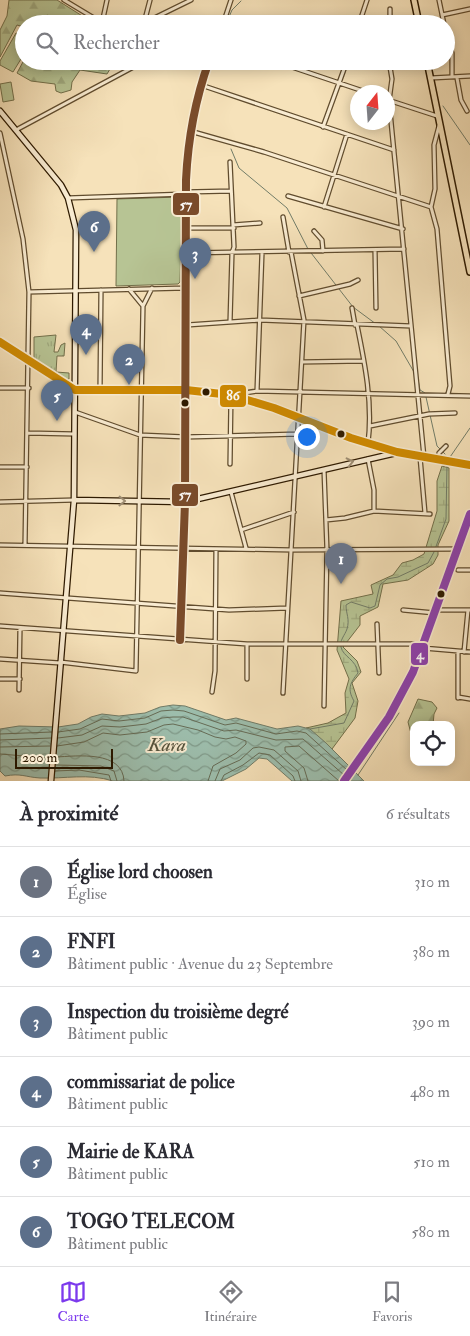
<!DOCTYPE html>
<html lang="fr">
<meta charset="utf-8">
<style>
body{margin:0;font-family:"IM FELL Double Pica",serif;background:#f2f2f3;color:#2b2b33}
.controls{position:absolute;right:15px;bottom:15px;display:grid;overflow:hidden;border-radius:10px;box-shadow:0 2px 12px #0003}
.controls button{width:45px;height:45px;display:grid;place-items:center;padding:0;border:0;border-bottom:1px solid #e1e1e2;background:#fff;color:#2b2b33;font:25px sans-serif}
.compass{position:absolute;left:350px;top:85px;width:45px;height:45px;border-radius:50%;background:#fff;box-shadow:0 2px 12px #0003;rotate:17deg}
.scale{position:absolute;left:15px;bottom:12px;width:98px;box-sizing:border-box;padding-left:5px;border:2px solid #2e1a00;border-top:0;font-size:14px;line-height:18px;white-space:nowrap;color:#2e1a00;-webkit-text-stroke:4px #f9ecd2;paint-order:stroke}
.you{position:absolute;left:306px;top:436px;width:18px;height:18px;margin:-12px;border:4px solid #fff;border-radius:50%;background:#1a73e8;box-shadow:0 0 0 8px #1a73e833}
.badge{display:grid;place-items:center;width:32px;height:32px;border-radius:50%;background:#7c3aed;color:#fff;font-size:16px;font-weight:700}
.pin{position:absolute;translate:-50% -41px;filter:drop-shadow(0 1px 2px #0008)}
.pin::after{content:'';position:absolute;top:26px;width:18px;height:15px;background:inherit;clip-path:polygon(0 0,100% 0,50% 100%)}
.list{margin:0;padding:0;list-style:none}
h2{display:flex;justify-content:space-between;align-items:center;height:65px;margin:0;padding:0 20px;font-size:21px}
h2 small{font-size:16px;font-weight:400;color:#7c7c81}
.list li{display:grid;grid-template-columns:32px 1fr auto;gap:15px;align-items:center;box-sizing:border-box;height:70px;padding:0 20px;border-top:1px solid #e1e1e2}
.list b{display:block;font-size:19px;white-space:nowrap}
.list p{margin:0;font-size:16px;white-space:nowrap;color:#7c7c81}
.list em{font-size:16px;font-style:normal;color:#7c7c81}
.icon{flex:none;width:28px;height:28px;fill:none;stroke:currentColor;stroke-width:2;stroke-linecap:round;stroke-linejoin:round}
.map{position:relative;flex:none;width:470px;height:781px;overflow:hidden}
.search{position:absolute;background:#fff;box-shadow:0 2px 12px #0003;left:15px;right:15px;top:15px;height:55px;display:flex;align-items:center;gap:12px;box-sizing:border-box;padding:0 18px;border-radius:28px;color:#7c7c81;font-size:19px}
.sheet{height:485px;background:#fff}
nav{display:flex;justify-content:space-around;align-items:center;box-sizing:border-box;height:70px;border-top:1px solid #e1e1e2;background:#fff;font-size:14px;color:#7c7c81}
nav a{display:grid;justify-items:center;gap:2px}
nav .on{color:#7c3aed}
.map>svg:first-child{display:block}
.grass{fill:url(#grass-tufts);stroke:#726f4a}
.forest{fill:url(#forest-firs);stroke:#726f4a}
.wetland{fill:url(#wetland-marsh);stroke:#726f4a}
.green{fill:#b7c494;stroke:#726f4a}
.water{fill:url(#water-waves);stroke:#717c68}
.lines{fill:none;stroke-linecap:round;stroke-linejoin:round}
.shore{stroke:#666c56;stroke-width:1}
.stream{stroke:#717c68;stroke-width:1}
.minor-casing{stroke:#604c2e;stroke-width:5.5}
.secondary-casing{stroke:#2e1a00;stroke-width:7}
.trunk-casing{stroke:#2e1a00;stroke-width:8}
.minor{stroke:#f9ecd2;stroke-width:3}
.secondary{stroke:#f9ecd2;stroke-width:4.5}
.trunk{stroke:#f6e2ba;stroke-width:5}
.bus-1-casing{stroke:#f9ecd2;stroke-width:11}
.bus-2-casing{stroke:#f9ecd2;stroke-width:11}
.bus-3-casing{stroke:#f9ecd2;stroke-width:11}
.bus-1{stroke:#cf8a00;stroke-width:8}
.bus-2{stroke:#7a4b2a;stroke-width:8}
.bus-3{stroke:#8e44ad;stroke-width:8}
.oneway{stroke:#9e8e74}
.bus-dot{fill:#2e1a00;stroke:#f9ecd2;stroke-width:2}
.labels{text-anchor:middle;stroke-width:4;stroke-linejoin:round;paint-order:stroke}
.water-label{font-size:19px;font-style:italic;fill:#55533d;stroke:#f9ecd2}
.line-badge{stroke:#f9ecd2;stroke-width:2}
.badge-label{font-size:14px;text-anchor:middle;font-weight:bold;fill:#fff}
</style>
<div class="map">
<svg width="470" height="781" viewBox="0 0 470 781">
<defs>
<pattern id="grass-tufts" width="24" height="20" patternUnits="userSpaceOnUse" patternTransform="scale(1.25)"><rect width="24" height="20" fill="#b7c494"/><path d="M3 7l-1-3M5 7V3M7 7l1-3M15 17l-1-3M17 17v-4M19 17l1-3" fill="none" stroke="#9ea87e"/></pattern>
<pattern id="forest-firs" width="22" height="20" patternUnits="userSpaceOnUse" patternTransform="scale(1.25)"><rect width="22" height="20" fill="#b7c494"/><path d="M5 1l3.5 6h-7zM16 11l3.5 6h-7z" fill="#9ea87e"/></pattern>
<pattern id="wetland-marsh" width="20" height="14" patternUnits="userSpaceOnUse" patternTransform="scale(1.25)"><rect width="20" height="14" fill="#b7c494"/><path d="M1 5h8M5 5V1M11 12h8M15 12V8" fill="none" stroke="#9ea87e"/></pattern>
<pattern id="water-waves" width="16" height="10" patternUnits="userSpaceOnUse" patternTransform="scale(1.25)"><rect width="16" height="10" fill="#9dbead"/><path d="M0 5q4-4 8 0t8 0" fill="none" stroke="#809a8a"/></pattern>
</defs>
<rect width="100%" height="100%" fill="#f6e2ba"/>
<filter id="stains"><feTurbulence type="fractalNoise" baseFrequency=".004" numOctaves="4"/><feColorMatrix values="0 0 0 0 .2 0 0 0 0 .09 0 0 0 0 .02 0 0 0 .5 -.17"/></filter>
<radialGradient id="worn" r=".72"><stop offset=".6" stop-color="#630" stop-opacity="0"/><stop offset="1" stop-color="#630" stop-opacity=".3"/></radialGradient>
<path class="grass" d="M56,335L54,352H58L61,345L65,343L64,356H57L56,372L69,373V379L66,380L34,358V337Z"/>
<path class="forest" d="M9,0H57L95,24H24V27L17,25L0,57V30L7,16Z
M24,60L110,61V69L107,74L80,70L72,82L71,90L61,93L56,91L55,84L31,81L17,73Z
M418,699L432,702L437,708L434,714L433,725H414V745L408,722Z"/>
<path class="wetland" d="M442,466L449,468V521L438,545V555L433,564L408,580L383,584L378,607L360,616V625L343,647L357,661L361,672L352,683L358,701L355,718L332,749L306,728L328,723L346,713L345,693L349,679L337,650L341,601L373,594L371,585L393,575L402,563L413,560L424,554L437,511V481Z"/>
<path class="green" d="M16,33L24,37V54L13,72L0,65V61Z
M11,82L14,100L3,102L0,84Z
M180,197L182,199L180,282L178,284L116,286L117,199Z"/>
<path class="water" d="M173,705L185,706L226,720L236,718L277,729L298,726L310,729L326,743L364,781H292L267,759L259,758L246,769L222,781H113C88,773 65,779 40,778C25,777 21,773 5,776L0,771V729L19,726L58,727L78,724L91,717L102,714L119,716L145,713L160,707Z"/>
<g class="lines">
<path class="shore" d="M58,732L80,729L102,719L119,721L145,718L161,711L173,710L184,711L225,725L236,723L276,734L297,731L306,733L347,770
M0,734L52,732
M58,738L82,735L102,726L120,727L146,724L162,718L173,717H183L224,731L236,730L276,740L303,739L344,775
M0,740L51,738
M57,746L84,742L103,733L120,735L147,732L164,725L173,724L198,730L215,737L226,739L235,737L246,741V744L236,753L213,766L208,781
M0,747L50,746
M0,754L49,758
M56,757C77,756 123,750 124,781
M56,765L101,766L114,771L117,781
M55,771L79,770L109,775L111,781
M215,781L220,769L240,760L253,748L259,747L274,750L298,771L301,781
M221,781L224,775L243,765L259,753L270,755L293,776L295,781
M308,781L304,768L285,751V747L299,746L339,781"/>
<path class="stream" d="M229,19L244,24
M226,24L232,10L241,1
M282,61L289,63
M443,106L470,145
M231,149L239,168L287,208L308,249L353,307L376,324
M379,326L396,341L414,372
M417,374L420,390L425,393
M426,397L437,446L445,454
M448,460L470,428
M310,729L344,723L354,701C347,689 350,683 358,673C356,659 343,657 341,647C339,641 345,635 347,629C350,619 346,614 346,605L351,602L370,608L375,606L380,585L387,579L398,577L428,563L434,552L446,519L447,464
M358,775L399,713"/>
<g class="minor-casing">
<path id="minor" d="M64,0L104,24
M439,0L444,24
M390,9V24
M442,15L470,9
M102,23L107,0
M144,23L150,0
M142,24L191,0
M223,24L231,0
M359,24L367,0
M446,34L452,53V77
M274,61L366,92
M380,61L390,65
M389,61L392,79L389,101L424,457
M431,78L470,76
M457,78L461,100L467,111
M201,85L394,150
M388,100L437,116
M439,126L434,145L435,189L431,207L437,229L450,386L448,394
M323,127L347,61
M16,130L139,64V61
M190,131L264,152L431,207
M0,133L23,239L29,292L25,545
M230,162L234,247L232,253L230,322
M186,192L231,191
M288,196L403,229
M68,198L186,194
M324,207L347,134
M283,217L289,252
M233,225L260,223
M186,228H234
M314,231L322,240L323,251
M375,250L376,308
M186,253L404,249
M129,289L143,306
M29,292L185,288
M299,296L350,284L358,280
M352,308L355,325
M187,325L260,320L411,326
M357,325C365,364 373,404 368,443
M0,342L75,390
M302,362L363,361
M0,388H29
M100,389L101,290
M257,391L262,253
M75,412L140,435L186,437L298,434
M370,426L429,414L455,413
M28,433L74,434
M420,457L425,513
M368,459L374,490V511
M438,459L439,453L446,446
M230,464L231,395L257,391L470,396
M0,467H27
M324,470L327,550L324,706
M231,492L246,548
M0,502L74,500
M326,520L345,518L374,511L430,514
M241,530L294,512
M0,545L292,550L457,549
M458,570H470
M0,593L229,610L287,608
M403,610L435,613
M436,610H470
M377,624L379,673
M0,626L247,644H424
M180,640L185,502L186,180C188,139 195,100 209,61
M423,648L470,652
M458,652V698
M464,652L468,610
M0,659L60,663
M60,662L136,671L143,306L152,288
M0,679H20
M247,679V644
M19,690L20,628
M212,692L215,671L216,549
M283,693L304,320L291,252
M458,697L470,699"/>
</g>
<g class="secondary-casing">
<path id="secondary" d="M0,111L61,185L68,198L76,230L74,500L51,781
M75,390H186L231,395L274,408L351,438L397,452L470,465
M74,500L185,502L396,453"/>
</g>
<g class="trunk-casing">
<path id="trunk" d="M414,0L419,24
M427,61L470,272
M344,781L389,717L413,672L470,514"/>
</g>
<use href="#minor" class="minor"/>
<use href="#secondary" class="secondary"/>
<use href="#trunk" class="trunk"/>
<g class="bus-1-casing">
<path id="bus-1" d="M0,342L75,390H186L231,395L274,408L351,438L397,452L470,465"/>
</g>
<g class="bus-2-casing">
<path id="bus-2" d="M180,640L185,502L186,180C188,139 195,100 209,61"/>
</g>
<g class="bus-3-casing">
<path id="bus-3" d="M344,781L389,717L413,672L470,514"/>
</g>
<use href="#bus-1" class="bus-1"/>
<use href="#bus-2" class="bus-2"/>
<use href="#bus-3" class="bus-3"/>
</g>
<defs><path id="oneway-chevron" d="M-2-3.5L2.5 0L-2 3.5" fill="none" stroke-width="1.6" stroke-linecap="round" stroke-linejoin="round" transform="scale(1.25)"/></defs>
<g class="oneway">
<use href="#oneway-chevron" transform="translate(350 462) rotate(-13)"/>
<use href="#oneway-chevron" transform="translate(122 501) rotate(1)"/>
</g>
<g class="bus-dot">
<circle cx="206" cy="392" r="4.5"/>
<circle cx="185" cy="403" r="4.5"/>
<circle cx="341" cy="434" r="4.5"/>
<circle cx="441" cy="594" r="4.5"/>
</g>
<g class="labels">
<g class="water-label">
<text x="167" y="751">Kara</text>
</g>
</g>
<g class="line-badge">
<rect x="172" y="192" width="28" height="24" rx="5" fill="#7a4b2a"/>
<rect x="219" y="384" width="28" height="24" rx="5" fill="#cf8a00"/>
<rect x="171" y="483" width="28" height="24" rx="5" fill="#7a4b2a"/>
<rect x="410" y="642" width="19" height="24" rx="5" fill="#8e44ad"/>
</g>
<g class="badge-label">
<text x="186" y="209">57</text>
<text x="233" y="400">86</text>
<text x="185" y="499">57</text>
<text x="420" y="659">4</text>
</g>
<rect width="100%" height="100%" filter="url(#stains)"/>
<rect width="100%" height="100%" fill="url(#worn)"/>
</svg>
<div class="controls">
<button><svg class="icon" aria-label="locate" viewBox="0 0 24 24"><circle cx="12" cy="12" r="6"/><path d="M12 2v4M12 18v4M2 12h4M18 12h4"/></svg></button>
</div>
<svg class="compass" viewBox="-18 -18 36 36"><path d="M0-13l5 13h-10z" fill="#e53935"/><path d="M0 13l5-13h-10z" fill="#7c7c81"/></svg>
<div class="scale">200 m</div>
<div class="you"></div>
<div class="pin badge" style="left:341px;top:584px;background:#6b7280">1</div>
<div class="pin badge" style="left:129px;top:385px;background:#5c6f8a">2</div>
<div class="pin badge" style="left:195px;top:279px;background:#5c6f8a">3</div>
<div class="pin badge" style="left:86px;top:355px;background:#5c6f8a">4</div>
<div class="pin badge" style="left:57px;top:421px;background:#5c6f8a">5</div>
<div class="pin badge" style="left:94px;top:252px;background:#5c6f8a">6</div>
<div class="search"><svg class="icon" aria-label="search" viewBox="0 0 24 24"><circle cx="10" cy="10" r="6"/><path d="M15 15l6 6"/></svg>Rechercher</div>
</div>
<section class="sheet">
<h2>À proximité<small>6 résultats</small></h2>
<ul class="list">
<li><span class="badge" style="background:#6b7280">1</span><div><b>Église lord choosen</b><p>Église</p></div><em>310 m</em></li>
<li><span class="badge" style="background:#5c6f8a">2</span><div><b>FNFI</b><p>Bâtiment public · Avenue du 23 Septembre</p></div><em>380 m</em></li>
<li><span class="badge" style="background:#5c6f8a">3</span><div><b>Inspection du troisième degré</b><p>Bâtiment public</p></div><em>390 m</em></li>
<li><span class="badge" style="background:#5c6f8a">4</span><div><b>commissariat de police</b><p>Bâtiment public</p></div><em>480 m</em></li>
<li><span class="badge" style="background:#5c6f8a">5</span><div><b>Mairie de KARA</b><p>Bâtiment public</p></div><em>510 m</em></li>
<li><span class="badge" style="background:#5c6f8a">6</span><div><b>TOGO TELECOM</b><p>Bâtiment public</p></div><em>580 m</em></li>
</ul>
</section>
<nav>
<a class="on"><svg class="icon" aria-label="map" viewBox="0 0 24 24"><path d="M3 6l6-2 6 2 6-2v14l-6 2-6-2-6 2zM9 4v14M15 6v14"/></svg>Carte</a>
<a><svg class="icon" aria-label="directions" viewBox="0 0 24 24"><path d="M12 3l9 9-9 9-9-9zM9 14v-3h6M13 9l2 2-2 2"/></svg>Itinéraire</a>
<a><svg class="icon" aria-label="saved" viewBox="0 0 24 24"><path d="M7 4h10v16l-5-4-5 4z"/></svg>Favoris</a>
</nav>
